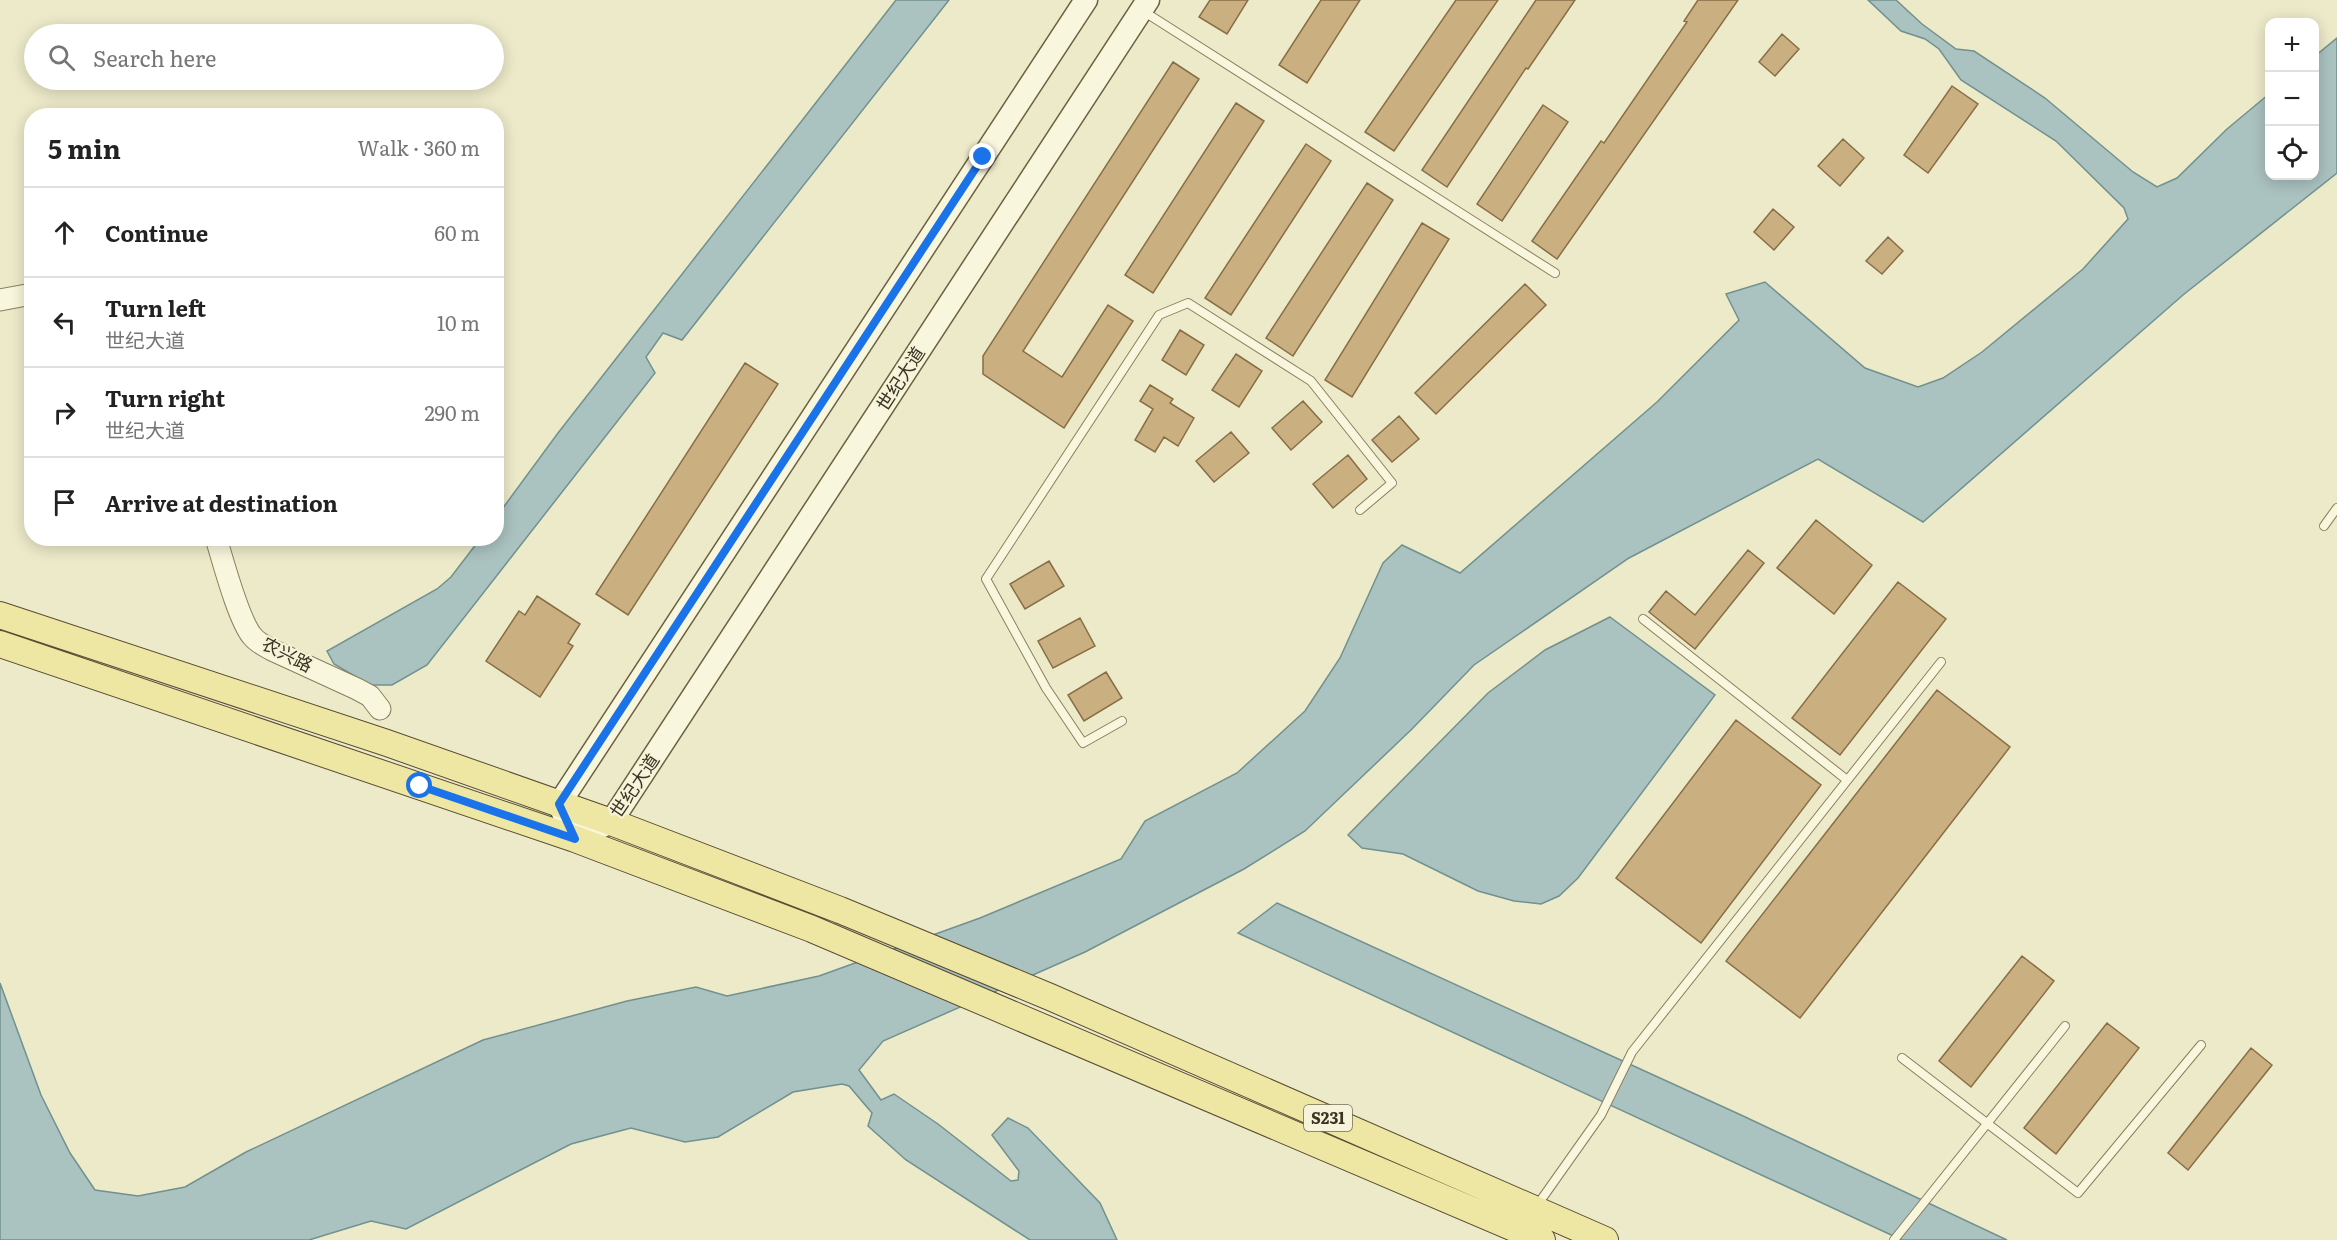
<!DOCTYPE html>
<meta charset="utf-8">
<style>
body{margin:0;font-family:Literata,"Noto Sans SC",serif;background:#f6f6f6;color:#222}
.controls{position:absolute;right:18px;top:18px;display:grid;overflow:hidden;border-radius:12px;box-shadow:0 3px 15px #0003}
.controls button{width:54px;height:54px;display:grid;place-items:center;padding:0;border:0;border-bottom:2px solid #e0e0e0;background:#fff;color:#222;font:30px sans-serif}
.stop{position:absolute;width:18px;height:18px;margin:-14px;border:4px solid #1a73e8;border-radius:50%;background:#fff}
.stop.end{background:#1a73e8;border-color:#fff;box-shadow:0 2px 6px #0008}
.list{margin:0;padding:0;list-style:none}
h2{display:flex;justify-content:space-between;align-items:center;height:78px;margin:0;padding:0 24px;font-size:26px}
h2 small{font-size:20px;font-weight:400;color:#767676}
.list li{display:grid;grid-template-columns:39px 1fr auto;gap:18px;align-items:center;box-sizing:border-box;height:90px;padding:0 24px;border-top:2px solid #e0e0e0}
.list b{display:block;font-size:22px;white-space:nowrap}
.list p{margin:0;font-size:20px;white-space:nowrap;color:#767676}
.list em{font-size:20px;font-style:normal;color:#767676}
.icon{flex:none;width:33px;height:33px;fill:none;stroke:currentColor;stroke-width:2;stroke-linecap:round;stroke-linejoin:round}
.map{position:relative;flex:none;width:2337px;height:1240px;overflow:hidden}
.search{position:absolute;background:#fff;box-shadow:0 3px 15px #0003;left:24px;top:24px;width:480px;height:66px;display:flex;align-items:center;gap:15px;box-sizing:border-box;padding:0 21px;border-radius:33px;color:#767676;font-size:22px}
.panel{position:absolute;background:#fff;box-shadow:0 3px 15px #0003;left:24px;top:108px;width:480px;height:438px;border-radius:24px}
.map>svg:first-child{display:block}
.water{fill:#aac2c0;stroke:#71918f;stroke-width:1.5}
.building{fill:#caaf81;stroke:#886e45;stroke-width:1.5}
.lines{fill:none;stroke-linecap:round;stroke-linejoin:round}
.service-casing{stroke:#8a7f5f;stroke-width:10}
.tertiary-casing{stroke:#8a7f5f;stroke-width:23}
.secondary-casing{stroke:#6c6042;stroke-width:25}
.primary-casing{stroke:#584c32;stroke-width:28}
.service{stroke:#f8f6dd;stroke-width:8}
.tertiary{stroke:#f8f6dd;stroke-width:21}
.secondary{stroke:#f8f6dd;stroke-width:22}
.primary{stroke:#eee7a4;stroke-width:26}
.route{stroke:#1a73e8;stroke-width:8}
.labels{text-anchor:middle;stroke-width:4.5;stroke-linejoin:round;paint-order:stroke}
.shield{fill:#f5f3d9;stroke:#736d58;stroke-width:1.5}
.shield-label{font-size:16px;font-weight:bold;fill:#3b3321}
.street-label{font-size:18px;fill:#3b3321;stroke:#f5f3d9}
</style>
<div class="map">
<svg width="2337" height="1240" viewBox="0 0 2337 1240">
<rect width="100%" height="100%" fill="#edeaca"/>
<path class="water" d="M896,0H949L682,340L663,333L646,357L655,373L427,665L392,685H370L334,664L327,651L437,589L451,577L480,539L496,538L497,516L558,433Z
M1868,0H1896L1922,24L1956,49L1974,51L2045,98L2133,172L2157,187L2177,178L2227,129L2269,94L2270,176H2314L2315,56L2337,38V173L2183,295L1923,522L1818,459L1629,558L1474,665L1412,729L1305,831L1244,869L1085,952L883,1041L859,1070L881,1100L894,1094L938,1124L1011,1181L1018,1180L1019,1171L992,1135L1008,1118L1028,1128L1100,1203L1117,1240H1030L906,1160L868,1126L872,1113L849,1086L842,1084L793,1092L718,1137L685,1142L631,1128L571,1144L406,1229L371,1221L309,1240H0V983L41,1095L70,1153L95,1190L138,1196L185,1187L246,1152L483,1040L627,1001L696,987L727,996L819,976L980,918L1121,859L1145,821L1237,773L1305,711L1340,658L1383,563L1402,545L1460,573L1657,402L1739,320L1726,294L1765,282L1865,368L1918,387L1943,378L1982,352L2083,269L2128,219L2124,208L2056,141L1961,80L1939,49L1925,39L1901,31Z
M1610,617L1715,695L1578,878L1559,896L1541,904L1514,901L1478,891L1403,854L1362,848L1348,835L1488,693L1545,650Z
M1277,903L1741,1115L2007,1240H1902L1238,933Z"/>
<path class="building" d="M1210,0H1248L1227,34L1199,17Z
M1321,0H1360L1307,83L1279,65Z
M1456,0H1498L1394,151L1365,132Z
M1536,0H1575L1528,69L1526,68L1447,187L1422,170Z
M1698,0H1738L1557,259L1532,241L1601,141L1604,143L1687,22L1684,21Z
M1782,34L1799,49L1775,76L1759,62Z
M1173,62L1199,79L1023,351L1062,377L1108,305L1133,321L1064,428L983,374V356Z
M1952,86L1978,104L1928,173L1904,155Z
M1236,103L1264,121L1153,293L1125,275Z
M1543,105L1568,122L1502,221L1477,204Z
M1843,139L1864,158L1840,186L1818,166Z
M1306,144L1331,161L1231,315L1205,298Z
M1367,183L1393,200L1293,356L1266,338Z
M1773,209L1794,227L1774,250L1754,232Z
M1422,223L1449,239L1352,397L1325,380Z
M1888,237L1903,251L1882,274L1866,261Z
M1525,284L1546,305L1436,414L1415,393Z
M1180,330L1204,345L1186,375L1162,360Z
M1236,354L1262,371L1239,407L1212,390Z
M745,363L778,384L628,615L596,594Z
M1150,385L1173,399L1170,403L1194,418L1178,446L1164,437L1155,452L1135,440L1153,409L1140,401Z
M1303,401L1322,422L1291,450L1272,428Z
M1399,416L1419,439L1392,462L1372,440Z
M1231,432L1249,453L1214,482L1196,461Z
M1348,455L1367,479L1333,508L1313,484Z
M1816,520L1872,565L1834,614L1777,568Z
M1748,550L1764,563L1695,649L1649,612L1666,591L1695,615Z
M1049,561L1064,586L1025,609L1010,584Z
M1898,582L1946,619L1840,755L1792,718Z
M537,596L580,624L568,643L573,646L540,697L486,661L519,611L525,615Z
M1080,618L1095,646L1053,668L1038,641Z
M1106,672L1122,698L1084,721L1068,695Z
M1937,690L2010,747L1800,1018L1726,961Z
M1736,720L1821,785L1701,943L1616,878Z
M2022,956L2054,981L1971,1087L1939,1061Z
M2107,1023L2139,1048L2056,1154L2024,1128Z
M2251,1048L2272,1065L2188,1170L2168,1153Z"/>
<g class="lines">
<g class="service-casing">
<path id="service" d="M1143,11L1555,273
M2324,526L2337,508
M1643,619L1847,780
M1122,721L1083,743L1046,688L986,579L1159,315L1188,303L1311,381L1392,483L1360,510
M1902,1058L2078,1193L2201,1045
M1536,1207L1601,1115L1632,1052L1941,662
M1894,1240L2065,1026"/>
</g>
<g class="tertiary-casing">
<path id="tertiary" d="M0,300L32,294
M216,538C223,561 239,622 253,637C258,643 265,646 272,650L357,689L370,696L380,709"/>
</g>
<g class="secondary-casing">
<path id="secondary" d="M1086,0L559,804L575,839L611,822L1148,0"/>
</g>
<g class="primary-casing">
<path id="primary" d="M0,615L387,743L611,822L840,910L1050,997L1605,1240
M0,644L575,839L812,929L1542,1240"/>
</g>
<use href="#service" class="service"/>
<use href="#tertiary" class="tertiary"/>
<use href="#secondary" class="secondary"/>
<use href="#primary" class="primary"/>
</g>
<g class="lines">
<path class="route" d="M420,786L575,839L559,804L983,157"/>
</g>
<g class="labels">
<rect class="shield" x="1304" y="1105" width="48" height="26" rx="4.5"/>
<g class="shield-label">
<text x="1328" y="1124">S231</text>
</g>
<g class="street-label">
<text transform="translate(901 379) rotate(-57)" y="6">世纪大道</text>
<text transform="translate(287 655) rotate(27)" y="6">农兴路</text>
<text transform="translate(635 786) rotate(-56)" y="6">世纪大道</text>
</g>
</g>
</svg>
<div class="controls">
<button>+</button>
<button>−</button>
<button><svg class="icon" aria-label="locate" viewBox="0 0 24 24"><circle cx="12" cy="12" r="6"/><path d="M12 2v4M12 18v4M2 12h4M18 12h4"/></svg></button>
</div>
<div class="stop" style="left:420px;top:786px"></div>
<div class="stop end" style="left:983px;top:157px"></div>
<div class="search"><svg class="icon" aria-label="search" viewBox="0 0 24 24"><circle cx="10" cy="10" r="6"/><path d="M15 15l6 6"/></svg>Search here</div>
<section class="panel">
<h2>5 min<small>Walk · 360 m</small></h2>
<ul class="list">
<li><svg class="icon" aria-label="ahead" viewBox="0 0 24 24"><path d="M12 20V5M6 11l6-6 6 6"/></svg><div><b>Continue</b></div><em>60 m</em></li>
<li><svg class="icon" aria-label="left" viewBox="0 0 24 24"><path d="M17 20v-9H6M10 6l-5 5 5 5"/></svg><div><b>Turn left</b><p>世纪大道</p></div><em>10 m</em></li>
<li><svg class="icon" aria-label="right" viewBox="0 0 24 24"><path d="M7 20v-9h11M14 6l5 5-5 5"/></svg><div><b>Turn right</b><p>世纪大道</p></div><em>290 m</em></li>
<li><svg class="icon" aria-label="arrive" viewBox="0 0 24 24"><path d="M6 21V4h12l-3 4 3 4H6"/></svg><div><b>Arrive at destination</b></div></li>
</ul>
</section>
</div>
